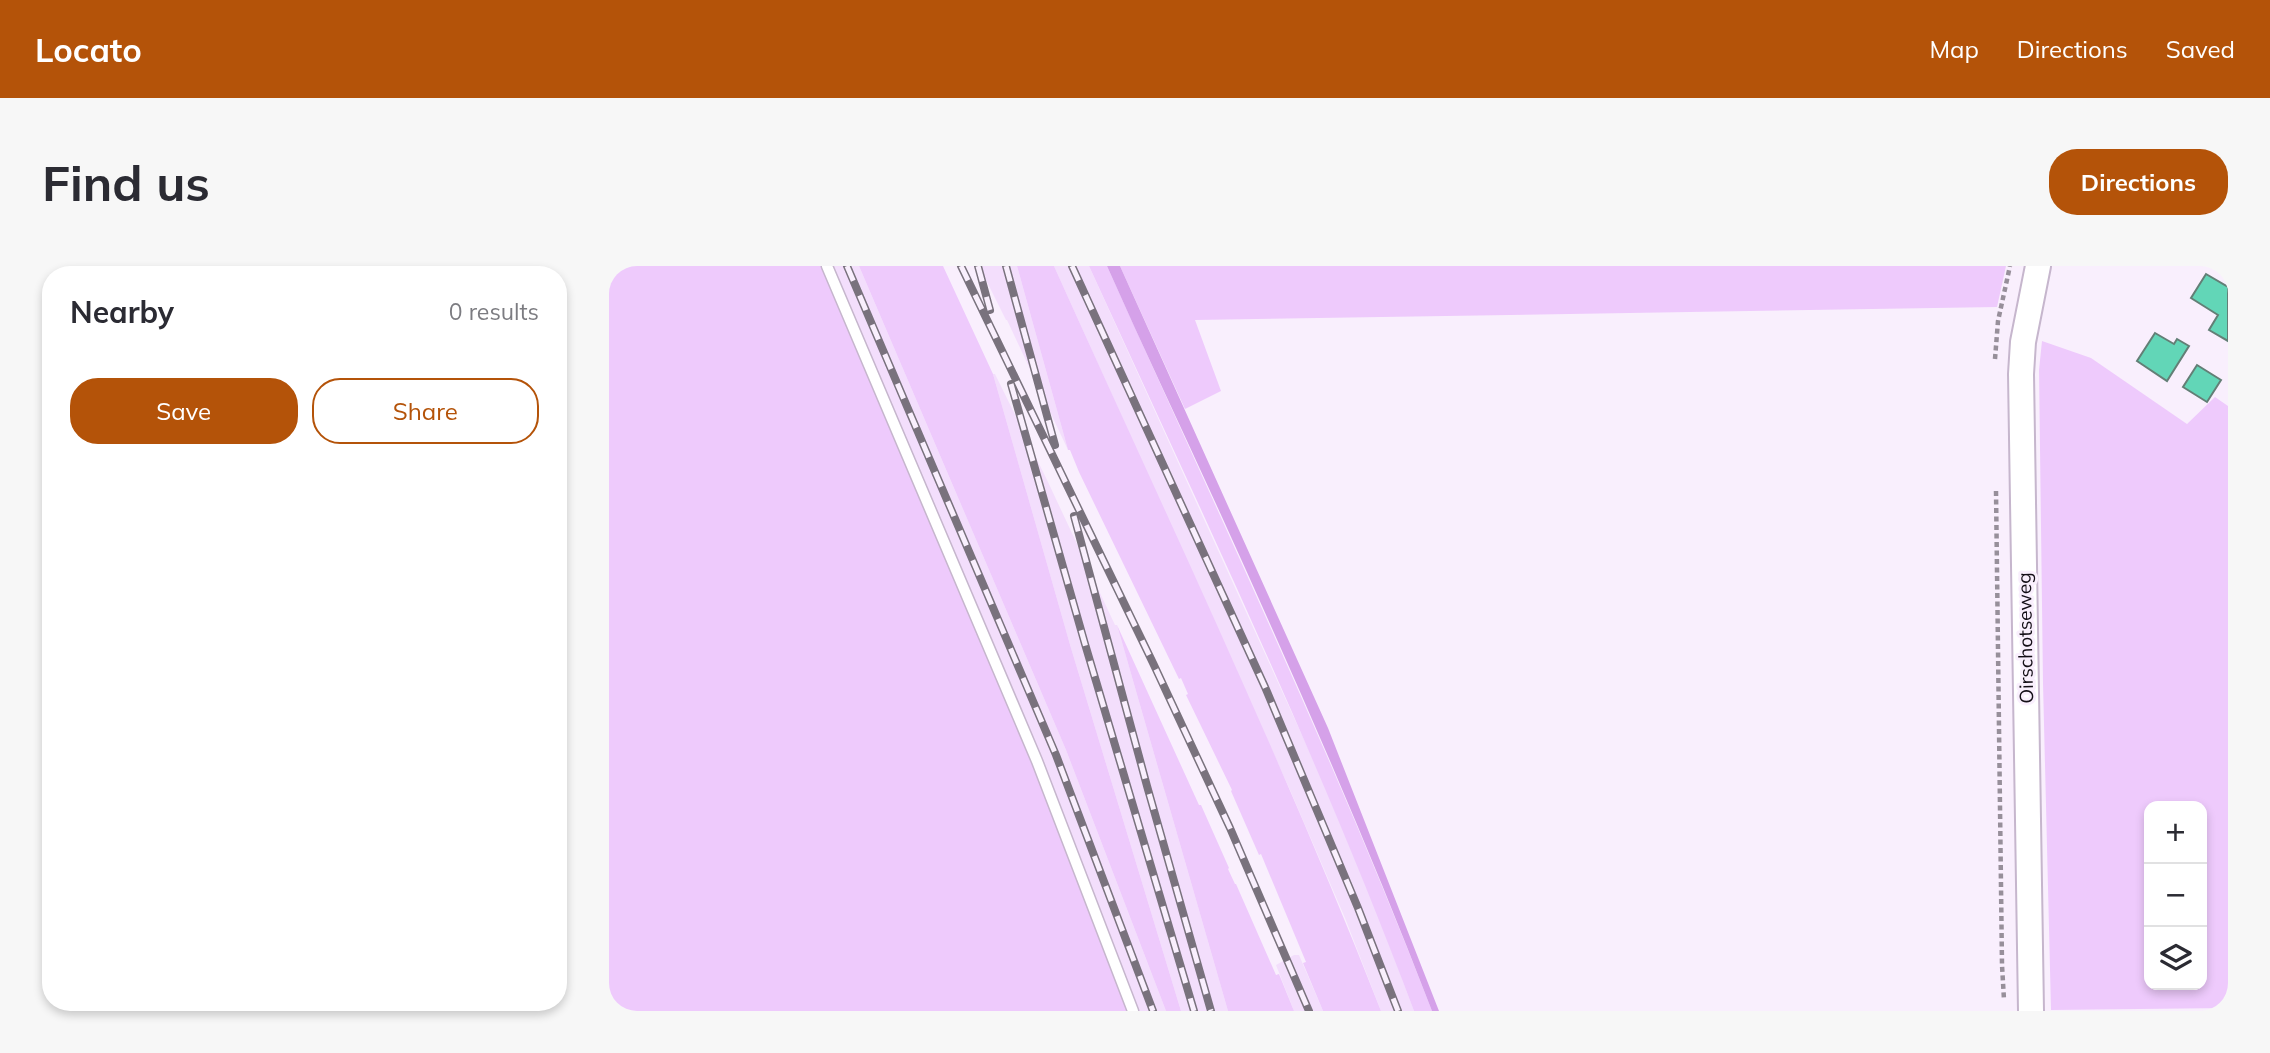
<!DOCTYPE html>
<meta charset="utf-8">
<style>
body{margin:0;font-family:Mulish,sans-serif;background:#f7f7f7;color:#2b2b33}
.controls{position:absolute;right:21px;bottom:21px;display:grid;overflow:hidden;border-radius:14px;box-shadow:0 4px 10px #0003}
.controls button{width:63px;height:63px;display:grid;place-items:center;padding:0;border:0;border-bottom:2px solid #e1e1e2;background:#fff;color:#2b2b33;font:35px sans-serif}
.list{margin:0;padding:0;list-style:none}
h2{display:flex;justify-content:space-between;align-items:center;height:91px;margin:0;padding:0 28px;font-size:30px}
h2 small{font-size:23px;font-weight:400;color:#7c7c81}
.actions{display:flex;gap:14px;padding:21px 28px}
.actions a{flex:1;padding:16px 0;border:2px solid #b45309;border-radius:28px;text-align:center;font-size:24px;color:#b45309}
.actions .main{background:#b45309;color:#fff}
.icon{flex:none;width:38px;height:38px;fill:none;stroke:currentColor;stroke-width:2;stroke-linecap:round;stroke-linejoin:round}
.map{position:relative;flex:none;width:1619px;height:745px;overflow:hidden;border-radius:28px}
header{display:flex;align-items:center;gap:42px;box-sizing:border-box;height:98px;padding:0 35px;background:#b45309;color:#fff}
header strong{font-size:33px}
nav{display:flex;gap:38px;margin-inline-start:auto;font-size:24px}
.intro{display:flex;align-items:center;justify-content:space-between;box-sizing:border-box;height:168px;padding:0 42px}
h1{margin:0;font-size:49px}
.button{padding:18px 32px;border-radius:28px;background:#b45309;color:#fff;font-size:24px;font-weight:700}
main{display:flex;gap:42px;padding:0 42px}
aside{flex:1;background:#fff;border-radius:28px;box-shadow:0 4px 10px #0003}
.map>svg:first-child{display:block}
.built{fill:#f3defc}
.green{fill:#eecafc;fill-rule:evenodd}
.water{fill:#d5a1e9}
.building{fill:#62d6b7;stroke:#637f76;stroke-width:2}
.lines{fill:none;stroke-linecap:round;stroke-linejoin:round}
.service-casing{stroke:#c6b6cd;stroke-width:13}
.tertiary-casing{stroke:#c6b6cd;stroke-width:28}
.path{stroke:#978f9a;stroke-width:4.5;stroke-dasharray:5 3.5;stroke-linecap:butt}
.service{stroke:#fff;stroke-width:10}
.tertiary{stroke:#fff;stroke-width:24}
.rail-casing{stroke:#79727d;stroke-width:8}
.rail{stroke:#f9effd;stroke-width:5;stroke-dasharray:16;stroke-linecap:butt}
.labels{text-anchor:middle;stroke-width:6;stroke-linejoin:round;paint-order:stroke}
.street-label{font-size:19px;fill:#120d15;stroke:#f9effd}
</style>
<header>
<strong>Locato</strong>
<nav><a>Map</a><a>Directions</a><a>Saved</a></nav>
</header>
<div class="intro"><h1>Find us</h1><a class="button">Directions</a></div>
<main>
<aside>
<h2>Nearby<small>0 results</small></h2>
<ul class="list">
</ul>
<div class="actions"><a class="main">Save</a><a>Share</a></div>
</aside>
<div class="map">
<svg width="1619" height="745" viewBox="0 0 1619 745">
<rect width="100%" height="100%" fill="#f9effd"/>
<path class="built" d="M222,0H250L457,484L557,745H528L432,494L349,295Z
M370,0H408L459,184L398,54H397Z
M445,0H480L712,511L764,635L805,745H772L736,652L681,524Z
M384,108H386L439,216L506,359H508L619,745H572L462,382Z
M685,689H690L714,745H685L667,699Z"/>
<path class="green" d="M0,0H213L425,497L520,745H0Z
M250,0H334L384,108L462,382L572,745H557L457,484Z
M408,0H445C556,247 673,492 772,745H714L694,697L697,696L652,588L650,589L622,525L623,524L577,429L579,428L572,412L570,413L470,206L461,184H459Z
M480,0H498C609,247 725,492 823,745H805C710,491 593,247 480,0Z
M511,0H1397L1388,41L586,54L612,125L576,143Z
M1433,75L1482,92L1578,158L1606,131L1619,140V742L1442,744L1434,417L1430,104ZM1540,540H1593V719H1540Z
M508,359L590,539H592L620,602L619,603L626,618H627L667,709L670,708L685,745H619Z"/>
<path class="water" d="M498,0H511L719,462L830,745H823C759,578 687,414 613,251C575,167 535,84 498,0Z"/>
<path class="building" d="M1597,8L1619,21V75L1600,64L1609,49L1582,32Z
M1546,67L1565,78L1568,73L1580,80L1558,115L1528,95Z
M1588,99L1612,114L1598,136L1574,121Z"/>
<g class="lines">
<g class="service-casing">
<path id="service" d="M218,0L428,495L524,745"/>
</g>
<g class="tertiary-casing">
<path id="tertiary" d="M1422,745L1412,108L1414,76L1429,0"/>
</g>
<path class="path" d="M1386,93L1389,55L1401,0
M1387,225L1393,699L1395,734"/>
<use href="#service" class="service"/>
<use href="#tertiary" class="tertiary"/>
<g class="rail-casing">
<path id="rail" d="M238,0L447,489L544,745
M352,0L544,397L621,562L700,745
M369,0L381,44
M397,0L446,179
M463,0L656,421L749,642L789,745
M402,118L476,378L585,745
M465,250L538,520L602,745"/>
</g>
<use href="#rail" class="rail"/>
</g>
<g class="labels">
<g class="street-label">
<text transform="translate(1416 372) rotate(-91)" y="7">Oirschotseweg</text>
</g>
</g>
</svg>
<div class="controls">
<button>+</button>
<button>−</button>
<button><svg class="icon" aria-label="layers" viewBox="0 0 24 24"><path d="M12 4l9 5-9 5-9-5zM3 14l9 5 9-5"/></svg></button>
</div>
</div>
</main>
